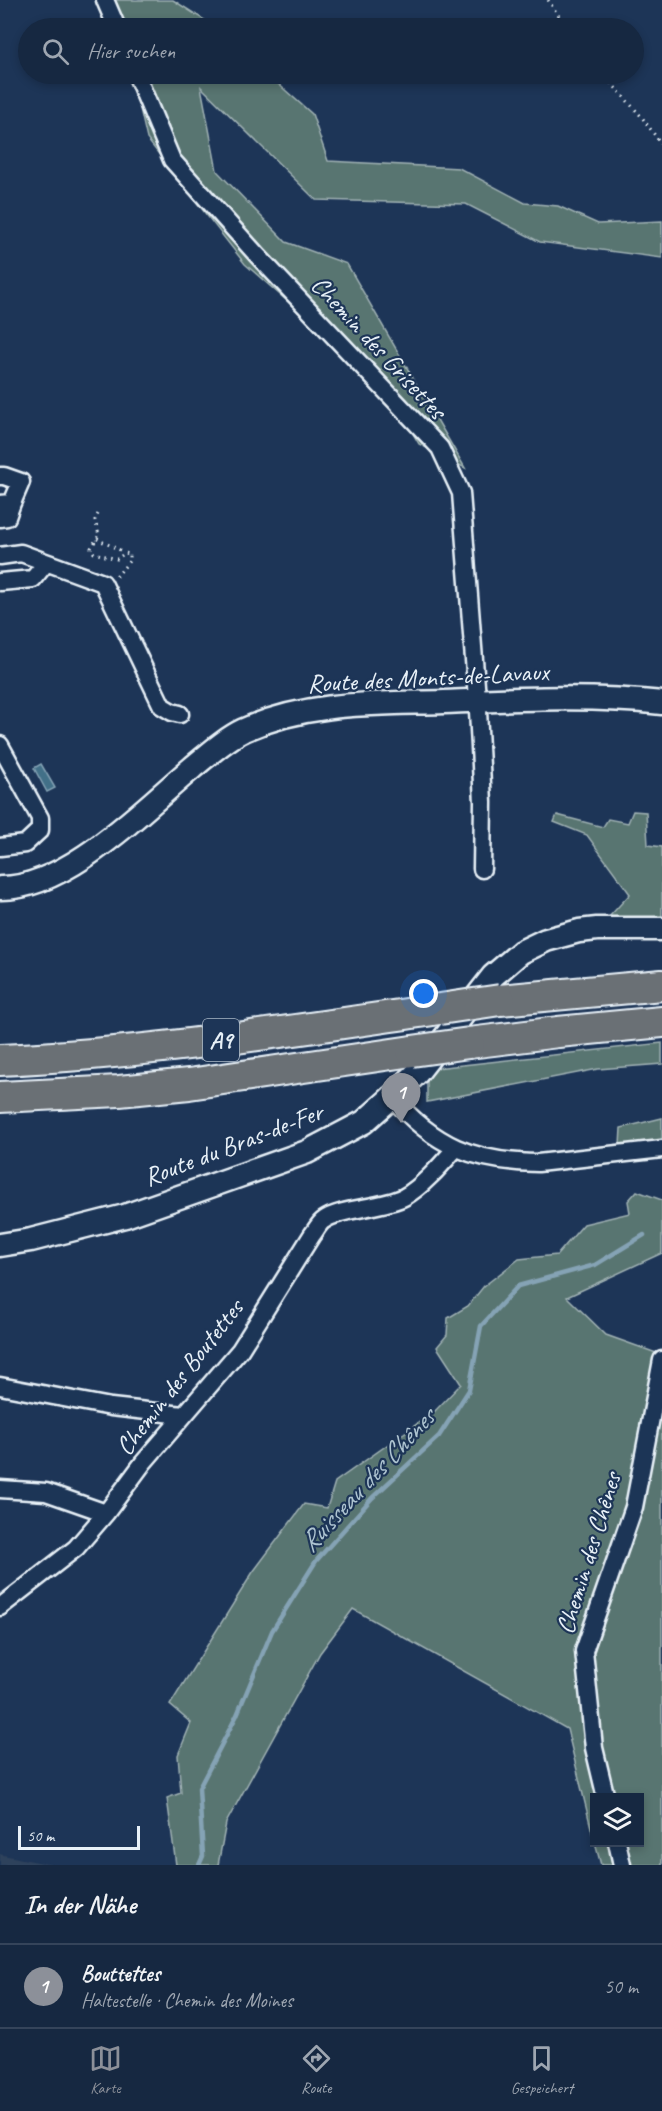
<!DOCTYPE html>
<html lang="de">
<meta charset="utf-8">
<style>
body{margin:0;font-family:Caveat,sans-serif;background:#1f3048;color:#f1f3f6}
.controls{position:absolute;right:18px;bottom:18px;display:grid;overflow:hidden;border-radius:0px;box-shadow:0 3px 9px #0003}
.controls button{width:54px;height:54px;display:grid;place-items:center;padding:0;border:0;border-bottom:2px solid #35445a;background:#162841;color:#f1f3f6;font:30px sans-serif}
.scale{position:absolute;left:18px;bottom:15px;width:122px;box-sizing:border-box;padding-left:6px;border:3px solid #e8f1f8;border-top:0;font-size:16px;line-height:21px;white-space:nowrap;color:#e8f1f8;-webkit-text-stroke:4px #1d3557;paint-order:stroke}
.you{position:absolute;left:424px;top:994px;width:21px;height:21px;margin:-15px;border:4px solid #fff;border-radius:50%;background:#1a73e8;box-shadow:0 0 0 9px #1a73e833}
.badge{display:grid;place-items:center;width:39px;height:39px;border-radius:50%;background:#8c9099;color:#fff;font-size:20px;font-weight:700}
.pin{position:absolute;translate:-50% -50px;filter:drop-shadow(0 2px 3px #0008)}
.pin::after{content:'';position:absolute;top:32px;width:21px;height:18px;background:inherit;clip-path:polygon(0 0,100% 0,50% 100%)}
.list{margin:0;padding:0;list-style:none}
h2{display:flex;justify-content:space-between;align-items:center;height:78px;margin:0;padding:0 24px;font-size:26px}
h2 small{font-size:20px;font-weight:400;color:#9ea6b1}
.list li{display:grid;grid-template-columns:39px 1fr auto;gap:18px;align-items:center;box-sizing:border-box;height:84px;padding:0 24px;border-top:2px solid #35445a}
.list b{display:block;font-size:22px;white-space:nowrap}
.list p{margin:0;font-size:20px;white-space:nowrap;color:#9ea6b1}
.list em{font-size:20px;font-style:normal;color:#9ea6b1}
.icon{flex:none;width:33px;height:33px;fill:none;stroke:currentColor;stroke-width:2;stroke-linecap:round;stroke-linejoin:round}
.map{position:relative;flex:none;width:662px;height:1865px;overflow:hidden}
.search{position:absolute;background:#162841;box-shadow:0 3px 9px #0003;left:18px;right:18px;top:18px;height:66px;display:flex;align-items:center;gap:15px;box-sizing:border-box;padding:0 21px;border-radius:33px;color:#9ea6b1;font-size:22px}
.sheet{height:162px;background:#162841}
nav{display:flex;justify-content:space-around;align-items:center;box-sizing:border-box;height:84px;border-top:2px solid #35445a;background:#162841;font-size:16px;color:#9ea6b1}
nav a{display:grid;justify-items:center;gap:3px}
nav .on{color:#8c9099}
.map>svg:first-child{display:block}
.built{fill:#2f425b}
.green{fill:#597471;stroke:#a0b2b4;stroke-width:1.5}
.water{fill:#436f88;stroke:#85a3b5;stroke-width:1.5}
.lines{fill:none;stroke-linecap:round;stroke-linejoin:round}
.stream{stroke:#85a3b5;stroke-width:4.5}
.street-casing{stroke:#e8f1f8;stroke-width:21}
.secondary-casing{stroke:#e8f1f8;stroke-width:27}
.highway-casing{stroke:#e8f1f8;stroke-width:34}
.path{stroke:#e8f1f8;stroke-width:3;stroke-dasharray:1.5 4.5;stroke-linecap:butt}
.street{stroke:#1d3557;stroke-width:16}
.secondary{stroke:#1d3557;stroke-width:22}
.highway{stroke:#6b6f75;stroke-width:30}
.highway-bridge-casing{stroke:#e8f1f8;stroke-width:34;stroke-linecap:butt}
.highway-bridge{stroke:#6b6f75;stroke-width:30}
.labels{text-anchor:middle;stroke-width:4.5;stroke-linejoin:round;paint-order:stroke}
.shield{fill:#1d3557;stroke:#abb9c8;stroke-width:1.5}
.shield-label{font-size:24px;font-weight:bold;fill:#e8f1f8}
.street-label{font-size:26px;fill:#e8f1f8;stroke:#1d3557}
.water-label{font-size:27px;font-style:italic;fill:#aec4d1;stroke:#1d3557}
</style>
<div class="map">
<svg width="662" height="1865" viewBox="0 0 662 1865">
<rect width="100%" height="100%" fill="#1d3557"/>
<filter id="ink" filterUnits="userSpaceOnUse"><feTurbulence type="fractalNoise" baseFrequency=".0167" numOctaves="2"/><feDisplacementMap in="SourceGraphic" scale="12" xChannelSelector="R" yChannelSelector="G"/><feConvolveMatrix kernelMatrix="1 2 1 2 8 2 1 2 1" color-interpolation-filters="sRGB"/></filter>
<g filter="url(#ink)">
<path class="built" d="M0,1854L3,1855L52,1865H0Z"/>
<path class="green" d="M102,0H173L217,28H115Z
M132,74H267L312,114L328,161L459,168L525,203L558,206L598,224L662,221V258L540,242L466,204L316,200L201,87L217,171L286,242L347,264L465,468L419,444L387,389L245,264L147,139Z
M633,811L646,812L648,845L662,847V919L608,918L630,894L587,835L554,822L557,815L603,827L608,819L628,823Z
M662,1043V1064L598,1069L427,1102V1069Z
M662,1118V1141L620,1146L621,1128Z
M637,1191L662,1200V1253L567,1297L606,1335L662,1355V1865H601L595,1843L640,1842V1798H594V1840L567,1729L353,1609L320,1653L226,1823L218,1865H176L167,1798L181,1793L178,1755L191,1723L170,1705L253,1572L304,1504L327,1508L335,1482L435,1411L461,1384L437,1347L447,1335L448,1318L468,1306L484,1286L519,1259L557,1255L584,1224L630,1213L628,1201Z"/>
<path class="water" d="M41,764L55,788L47,792L34,768Z"/>
<g class="lines">
<path class="stream" d="M199,1865L203,1856L199,1788L237,1715L272,1631L316,1561L372,1498L439,1436L469,1390L481,1326L518,1286L595,1265L644,1235"/>
<g class="street-casing">
<path id="street" d="M105,0L117,28
M136,74L172,160L257,255L440,448L461,493L478,711L483,802L482,869
M0,476H4L21,482L12,503L0,504
M0,518L7,517L12,503
M0,556L21,553L103,583L162,706L172,712L180,714
M0,582L33,579L46,563
M0,745L40,818V830L25,844L0,847
M392,1097C434,1146 474,1162 538,1163L662,1149
M0,1386L111,1407L183,1415
M0,1489L46,1492L106,1513
M0,1607L76,1548L106,1513L143,1463L240,1350L312,1235C316,1230 319,1223 324,1220C340,1208 383,1208 404,1197C422,1187 441,1165 455,1149
M606,1798L594,1748L584,1651L634,1507L662,1360
M617,1842L622,1865"/>
</g>
<g class="secondary-casing">
<path id="secondary" d="M0,888C67,889 143,809 192,768C208,755 225,739 244,730C309,701 375,704 444,702C517,699 590,695 662,703
M0,1245L31,1240L125,1216L307,1152L364,1122L392,1097L418,1072L493,976L521,952L546,940L579,931L597,929H662"/>
</g>
<g class="highway-casing">
<path id="highway" d="M500,1000L662,985
M469,1043L558,1032L662,1022
M0,1060C148,1054 294,1030 440,1009
M0,1097L119,1091L189,1084L412,1051"/>
</g>
<path class="path" d="M548,0L567,28
M603,74L641,116L662,145
M98,514L95,520L99,535L91,548L94,553L117,559L125,553L130,554V560L116,577
M97,539L124,552"/>
<use href="#street" class="street"/>
<use href="#secondary" class="secondary"/>
<use href="#highway" class="highway"/>
<g class="highway-bridge-casing">
<path id="highway-bridge" d="M440,1009L500,1000
M412,1051L469,1043"/>
</g>
<use href="#highway-bridge" class="highway-bridge"/>
</g>
</g>
<g class="labels">
<rect class="shield" x="203" y="1019" width="36" height="42" rx="4.5"/>
<g class="shield-label">
<text x="221" y="1048">A9</text>
</g>
<g class="street-label">
<text transform="translate(379 347) rotate(47)" y="9">Chemin des Grisettes</text>
<text transform="translate(428 677) rotate(-3)" y="9">Route des Monts-de-Lavaux</text>
<text transform="translate(233 1144) rotate(-21)" y="9">Route du Bras-de-Fer</text>
<text transform="translate(179 1377) rotate(-52)" y="9">Chemin des Boutettes</text>
<text transform="translate(588 1553) rotate(-73)" y="9">Chemin des Chênes</text>
</g>
<g class="water-label">
<text transform="translate(367 1480) rotate(-47)" y="9">Ruisseau des Chênes</text>
</g>
</g>
</svg>
<div class="controls">
<button><svg class="icon" aria-label="layers" viewBox="0 0 24 24"><path d="M12 4l9 5-9 5-9-5zM3 14l9 5 9-5"/></svg></button>
</div>
<div class="scale">50 m</div>
<div class="you"></div>
<div class="pin badge" style="left:401px;top:1123px">1</div>
<div class="search"><svg class="icon" aria-label="search" viewBox="0 0 24 24"><circle cx="10" cy="10" r="6"/><path d="M15 15l6 6"/></svg>Hier suchen</div>
</div>
<section class="sheet">
<h2>In der Nähe<small></small></h2>
<ul class="list">
<li><span class="badge">1</span><div><b>Bouttettes</b><p>Haltestelle · Chemin des Moines</p></div><em>50 m</em></li>
</ul>
</section>
<nav>
<a class="on"><svg class="icon" aria-label="map" viewBox="0 0 24 24"><path d="M3 6l6-2 6 2 6-2v14l-6 2-6-2-6 2zM9 4v14M15 6v14"/></svg>Karte</a>
<a><svg class="icon" aria-label="directions" viewBox="0 0 24 24"><path d="M12 3l9 9-9 9-9-9zM9 14v-3h6M13 9l2 2-2 2"/></svg>Route</a>
<a><svg class="icon" aria-label="saved" viewBox="0 0 24 24"><path d="M7 4h10v16l-5-4-5 4z"/></svg>Gespeichert</a>
</nav>
